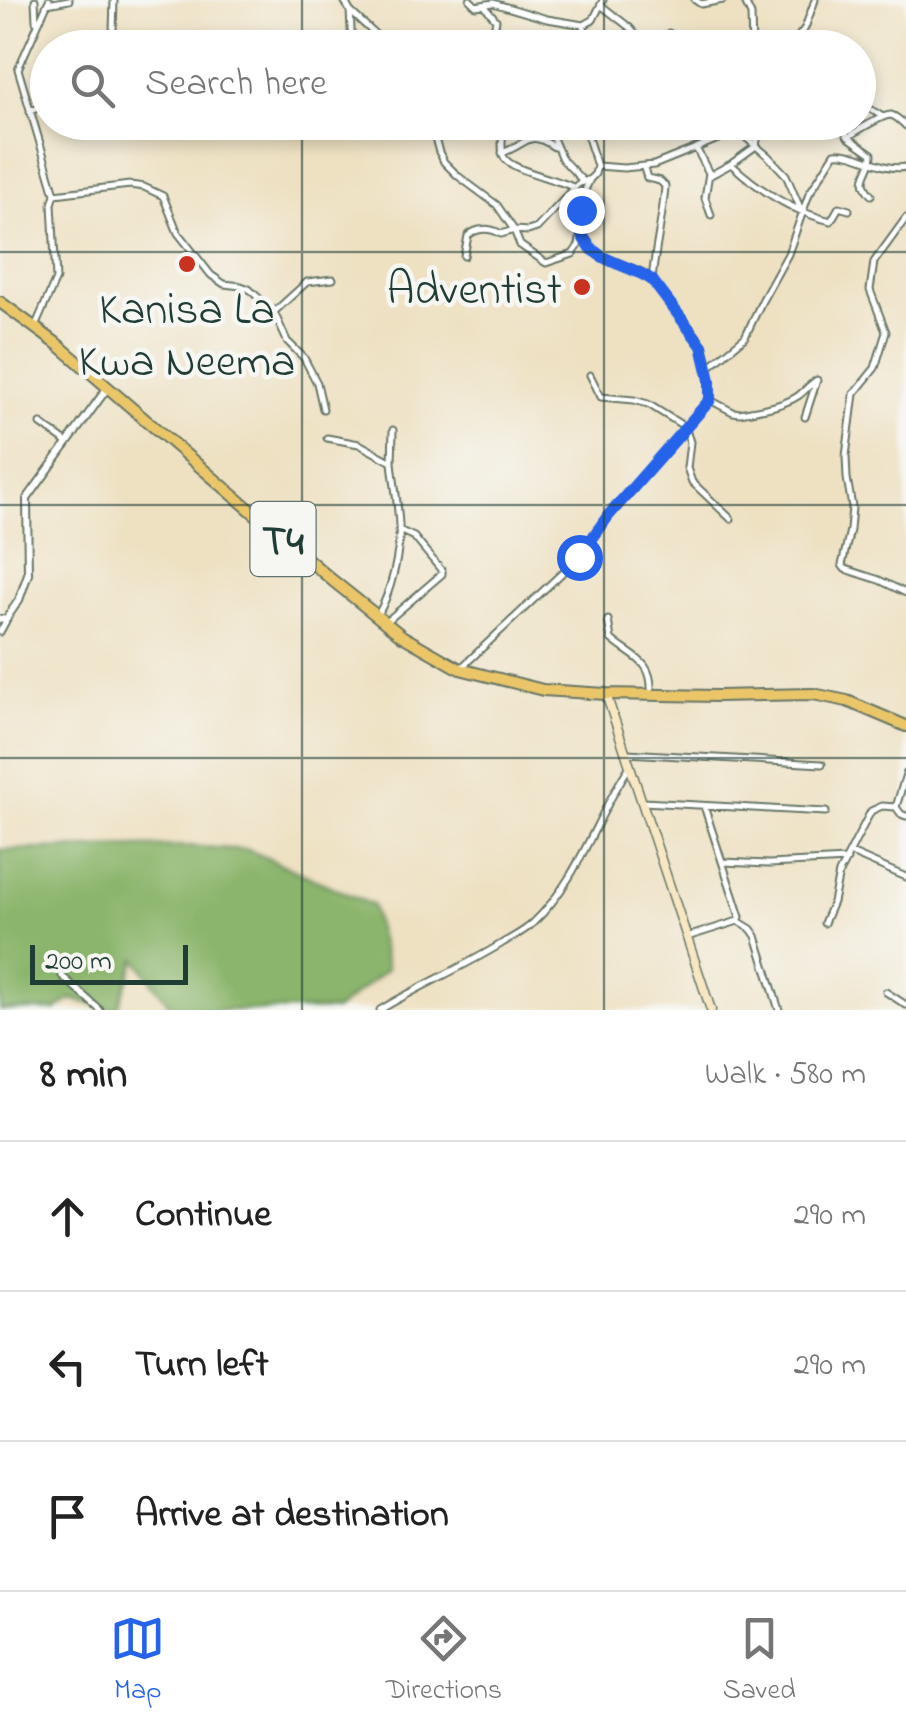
<!DOCTYPE html>
<meta charset="utf-8">
<style>
body{margin:0;font-family:"Indie Flower",sans-serif;background:#f2f2f2;color:#222}
.scale{position:absolute;left:30px;bottom:25px;width:158px;box-sizing:border-box;padding-left:10px;border:5px solid #1f3d34;border-top:0;font-size:28px;line-height:35px;white-space:nowrap;color:#1f3d34;-webkit-text-stroke:8px #f6f6f2;paint-order:stroke}
.stop{position:absolute;width:30px;height:30px;margin:-22px;border:8px solid #2563eb;border-radius:50%;background:#fff}
.stop.end{background:#2563eb;border-color:#fff;box-shadow:0 2px 10px #0008}
.list{margin:0;padding:0;list-style:none}
h2{display:flex;justify-content:space-between;align-items:center;height:130px;margin:0;padding:0 40px;font-size:42px}
h2 small{font-size:32px;font-weight:400;color:#767676}
.list li{display:grid;grid-template-columns:65px 1fr auto;gap:30px;align-items:center;box-sizing:border-box;height:150px;padding:0 40px;border-top:2px solid #e0e0e0}
.list b{display:block;font-size:38px;white-space:nowrap}
.list em{font-size:32px;font-style:normal;color:#767676}
.icon{flex:none;width:55px;height:55px;fill:none;stroke:currentColor;stroke-width:2;stroke-linecap:round;stroke-linejoin:round}
.map{position:relative;flex:none;width:906px;height:1010px;overflow:hidden}
.search{position:absolute;background:#fff;box-shadow:0 5px 15px #0003;left:30px;right:30px;top:30px;height:110px;display:flex;align-items:center;gap:25px;box-sizing:border-box;padding:0 35px;border-radius:55px;color:#767676;font-size:38px}
.sheet{height:580px;background:#fff}
nav{display:flex;justify-content:space-around;align-items:center;box-sizing:border-box;height:140px;border-top:2px solid #e0e0e0;background:#fff;font-size:28px;color:#767676}
nav a{display:grid;justify-items:center;gap:5px}
nav .on{color:#2563eb}
.map>svg:first-child{display:block}
.forest{fill:#8bb56c;stroke:#557950;stroke-width:2.5}
.lines{fill:none;stroke-linecap:round;stroke-linejoin:round}
.minor-casing{stroke:#677666;stroke-width:9}
.tertiary-casing{stroke:#677666;stroke-width:10}
.secondary-casing{stroke:#677666;stroke-width:11}
.trunk-casing{stroke:#677666;stroke-width:14}
.minor{stroke:#fff;stroke-width:5}
.tertiary{stroke:#fff;stroke-width:6}
.secondary{stroke:#f7e8c3;stroke-width:8}
.trunk{stroke:#eac669;stroke-width:10}
.route{stroke:#2563eb;stroke-width:12}
.grid{fill:none;stroke:#1f3d34;stroke-width:2.5;stroke-opacity:0.55}
.poi-dot{fill:#c8321e;stroke:#f6f6f2;stroke-width:4}
.labels{text-anchor:middle;stroke-width:9;stroke-linejoin:round;paint-order:stroke}
.shield{fill:#f6f6f2;stroke:#60746d;stroke-width:2.5}
.shield-label{font-size:42px;font-weight:bold;fill:#1f3d34}
.poi-label{font-size:45px;fill:#1f3d34;stroke:#f6f6f2;text-anchor:end}
</style>
<div class="map">
<svg width="906" height="1010" viewBox="0 0 906 1010">
<rect width="100%" height="100%" fill="#f6f6f2"/>
<filter id="ink" filterUnits="userSpaceOnUse"><feTurbulence type="fractalNoise" baseFrequency=".01" numOctaves="2"/><feDisplacementMap in="SourceGraphic" scale="20" xChannelSelector="R" yChannelSelector="G"/><feConvolveMatrix kernelMatrix="1 2 1 2 8 2 1 2 1" color-interpolation-filters="sRGB"/></filter>
<filter id="wash" filterUnits="userSpaceOnUse"><feTurbulence type="fractalNoise" baseFrequency=".0048" numOctaves="4" result="noise"/><feDisplacementMap in="SourceGraphic" scale="40" xChannelSelector="R" yChannelSelector="G"/><feGaussianBlur stdDeviation="2.25" result="paint"/><feColorMatrix in="noise" values="0 0 0 0 0 0 0 0 0 0 0 0 0 0 0 0 0 1.4 0 .05"/><feComposite in="paint" operator="in"/></filter>
<g filter="url(#wash)">
<rect width="100%" height="100%" fill="#eee1c2"/>
<path class="forest" d="M184,846L249,850L372,905L387,969L336,1010H173L136,959L117,1010L71,999L56,1010H0V850Z"/>
</g>
<g filter="url(#ink)">
<g class="lines">
<g class="minor-casing">
<path id="minor" d="M35,0L36,21
M344,0L350,11L390,48
M470,0L476,6L493,3L547,19L584,25L593,20L603,0
M695,0L701,4L723,0
M744,0L751,15L752,48
M47,4L69,0
M484,5L496,20L493,34L499,48
M602,6L629,27L647,48
M350,11L352,48
M584,25L585,33L594,48
M104,48L113,32L114,0
M668,48L669,33
M789,48L805,28L815,0
M872,110L883,117
M30,112L48,101
M430,122L439,152L444,162L458,176L497,205L514,230L528,231L537,228L578,184L590,179L595,174L597,166L583,122
M500,122C505,134 500,143 503,155C506,170 559,179 575,188
M546,122L562,159L583,181
M839,122L848,137L872,154C872,172 855,178 871,195
M738,131L768,156L786,175L801,210
M849,137C856,131 883,115 891,115C896,116 903,123 906,126
M696,148L709,173L705,198L711,215
M502,153C528,144 528,129 554,147
M731,164C759,190 794,212 831,221L839,207L849,210
M597,166L624,168L654,165L738,131L750,122
M644,168L647,178L660,181L665,186C663,217 655,248 652,280
M709,176L731,164L756,146L760,122
M55,194L130,185L144,187L163,196L178,233L211,275L224,284L241,286L249,289L274,312L287,341L304,358L317,383L323,409
M906,218L874,262L870,290L886,332L875,368L854,394L846,456L847,478L852,507L850,530L842,565L845,569L879,580L906,593
M581,233L582,197L590,179
M274,312L307,282L333,279
M35,327L56,279L52,204L55,194L18,69L49,0
M709,367L745,337L762,301L788,254L809,194L835,153C859,151 880,172 906,167
M590,375L601,397L634,400L648,404L685,427L690,442L687,468L692,482L731,519
M710,400L733,412L740,413C759,409 781,407 798,396C805,391 810,384 817,380L805,417
M41,424L66,442
M327,438L359,444L392,462C394,483 398,504 399,525C401,550 391,594 377,616
M392,462L393,430
M608,620L611,639C632,658 653,659 651,693
M386,622L442,574V571L414,537L399,530
M0,632L7,619
M462,667L579,557L608,517L710,400L709,367L703,345L652,280L641,272L598,255L581,233L579,245L573,254L546,263L520,245L514,230L501,234C491,228 477,227 468,236L464,256
M627,753L822,764
M906,774L896,807L901,814L906,816
M643,802L826,812
M851,853L906,877
M723,862L769,864L847,860
M738,921L751,929L756,936L779,1010
M824,923L833,902L839,873L871,811L882,806L896,807
M687,937L738,921L740,917L704,806
M62,976L100,1010
M886,992L906,1005
M380,1010C419,986 462,968 501,944C512,937 524,932 533,923C579,880 596,816 630,766"/>
</g>
<g class="tertiary-casing">
<path id="tertiary" d="M0,619H6L19,600L28,574L27,499L108,387"/>
</g>
<g class="secondary-casing">
<path id="secondary" d="M606,694L711,1010"/>
</g>
<g class="trunk-casing">
<path id="trunk" d="M0,302L56,343L332,580L402,636L460,669L543,690L606,694L718,696L813,694L847,701L906,726"/>
</g>
<use href="#minor" class="minor"/>
<use href="#tertiary" class="tertiary"/>
<use href="#secondary" class="secondary"/>
<use href="#trunk" class="trunk"/>
</g>
</g>
<g class="lines" filter="url(#ink)">
<path class="route" d="M579,557L608,516L710,400V380L702,346L652,280C630,264 593,263 582,234C580,229 581,217 581,210"/>
</g>
<path class="grid" d="M302,0V48M604,0V48M302,122V1010M604,122V1010M0,252H906M0,505H906M0,758H906"/>
<g class="poi-dot">
<circle cx="187" cy="264" r="10"/>
<circle cx="582" cy="287" r="10"/>
</g>
<g class="labels">
<rect class="shield" x="250.5" y="502" width="65" height="74" rx="8"/>
<g class="shield-label">
<text x="283" y="554">T4</text>
</g>
<g class="poi-label">
<text x="562" y="303">Adventist</text>
<text x="187" y="323" text-anchor="middle">Kanisa La<tspan x="187" dy="52">Kwa Neema</tspan></text>
</g>
</g>
</svg>
<div class="scale">200 m</div>
<div class="stop" style="left:579px;top:557px"></div>
<div class="stop end" style="left:581px;top:210px"></div>
<div class="search"><svg class="icon" aria-label="search" viewBox="0 0 24 24"><circle cx="10" cy="10" r="6"/><path d="M15 15l6 6"/></svg>Search here</div>
</div>
<section class="sheet">
<h2>8 min<small>Walk · 580 m</small></h2>
<ul class="list">
<li><svg class="icon" aria-label="ahead" viewBox="0 0 24 24"><path d="M12 20V5M6 11l6-6 6 6"/></svg><div><b>Continue</b></div><em>290 m</em></li>
<li><svg class="icon" aria-label="left" viewBox="0 0 24 24"><path d="M17 20v-9H6M10 6l-5 5 5 5"/></svg><div><b>Turn left</b></div><em>290 m</em></li>
<li><svg class="icon" aria-label="arrive" viewBox="0 0 24 24"><path d="M6 21V4h12l-3 4 3 4H6"/></svg><div><b>Arrive at destination</b></div></li>
</ul>
</section>
<nav>
<a class="on"><svg class="icon" aria-label="map" viewBox="0 0 24 24"><path d="M3 6l6-2 6 2 6-2v14l-6 2-6-2-6 2zM9 4v14M15 6v14"/></svg>Map</a>
<a><svg class="icon" aria-label="directions" viewBox="0 0 24 24"><path d="M12 3l9 9-9 9-9-9zM9 14v-3h6M13 9l2 2-2 2"/></svg>Directions</a>
<a><svg class="icon" aria-label="saved" viewBox="0 0 24 24"><path d="M7 4h10v16l-5-4-5 4z"/></svg>Saved</a>
</nav>
